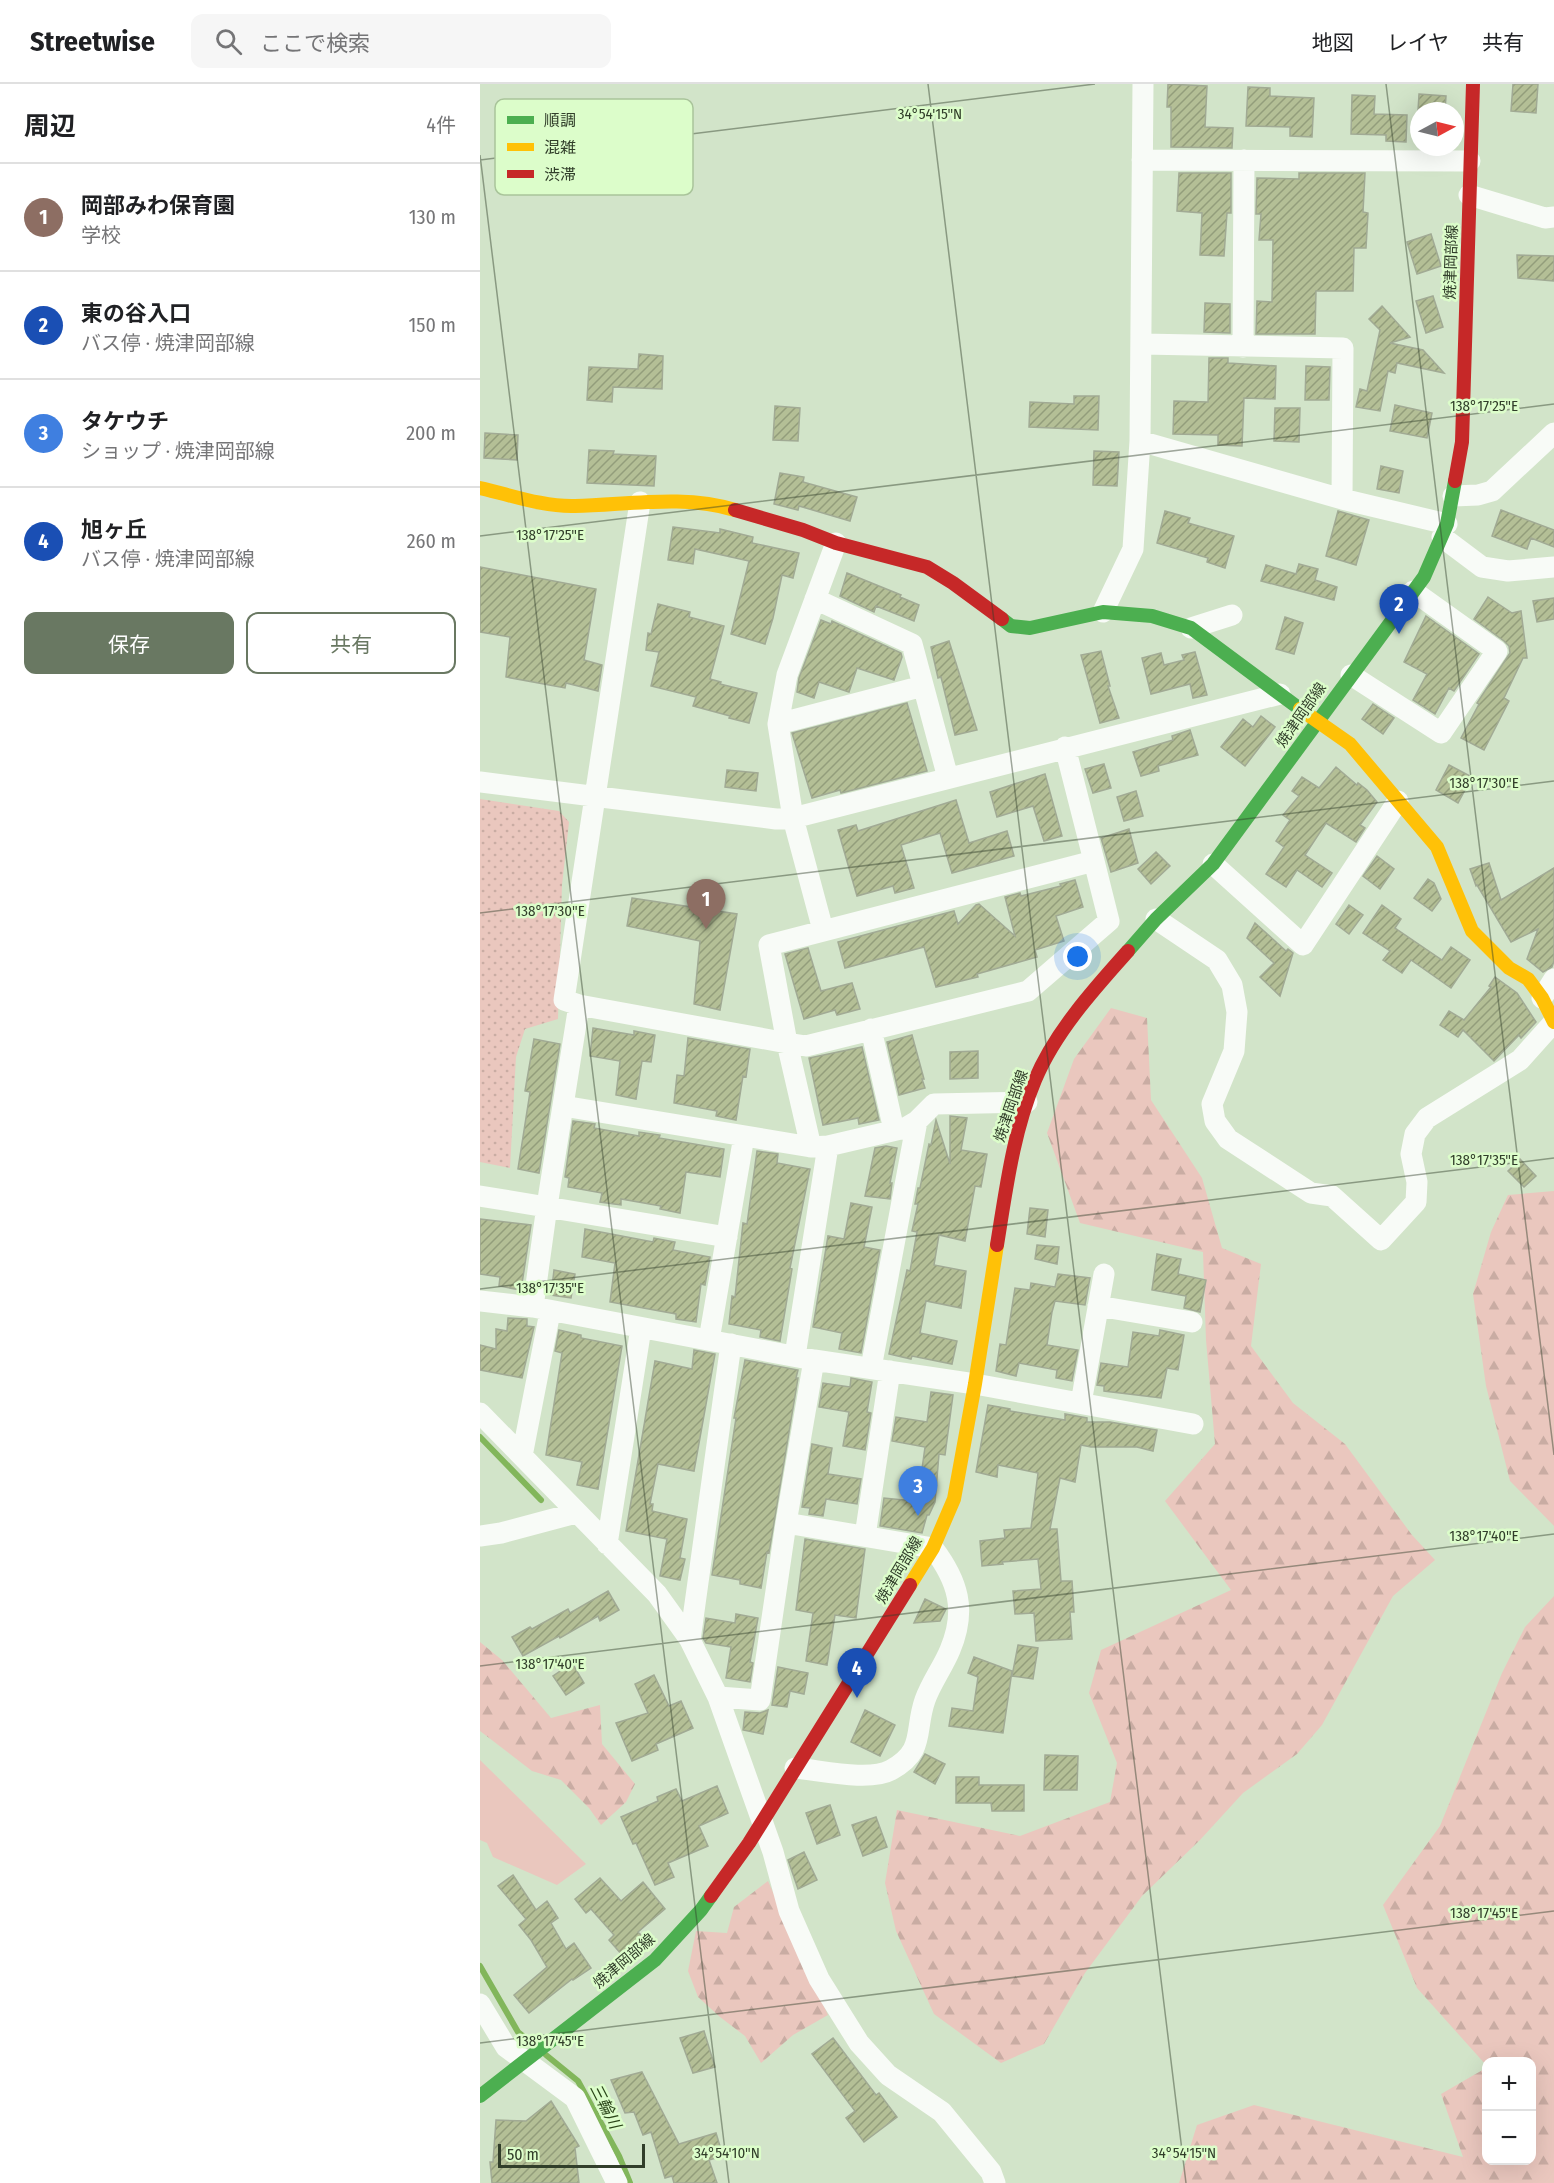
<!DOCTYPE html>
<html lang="ja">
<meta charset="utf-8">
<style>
body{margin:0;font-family:"Fira Sans Condensed","Noto Sans JP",sans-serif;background:#f6f6f6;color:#202124}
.controls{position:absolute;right:18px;bottom:18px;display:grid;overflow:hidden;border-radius:12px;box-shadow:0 6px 24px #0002}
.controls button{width:54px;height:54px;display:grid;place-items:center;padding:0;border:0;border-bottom:2px solid #e0e0e0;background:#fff;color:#202124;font:30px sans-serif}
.compass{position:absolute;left:930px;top:18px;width:54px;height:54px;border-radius:50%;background:#fff;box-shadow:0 6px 24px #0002;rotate:83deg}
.scale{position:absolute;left:18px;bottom:15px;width:147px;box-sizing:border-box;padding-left:6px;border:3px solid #313e2a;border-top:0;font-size:16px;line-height:21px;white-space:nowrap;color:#313e2a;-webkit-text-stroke:4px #dcfdca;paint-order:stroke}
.you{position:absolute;left:598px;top:873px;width:21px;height:21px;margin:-15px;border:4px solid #fff;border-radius:50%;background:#1a73e8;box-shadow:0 0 0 9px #1a73e833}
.badge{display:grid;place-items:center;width:39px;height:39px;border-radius:50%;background:#697862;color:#fff;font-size:20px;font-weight:700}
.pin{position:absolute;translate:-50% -50px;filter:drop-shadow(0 2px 3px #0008)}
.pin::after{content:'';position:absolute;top:32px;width:21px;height:18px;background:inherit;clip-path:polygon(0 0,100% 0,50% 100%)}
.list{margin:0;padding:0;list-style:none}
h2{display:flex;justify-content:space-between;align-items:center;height:78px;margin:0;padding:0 24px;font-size:26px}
h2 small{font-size:20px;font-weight:400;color:#757577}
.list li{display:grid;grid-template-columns:39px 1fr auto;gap:18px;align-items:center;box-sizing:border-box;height:108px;padding:0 24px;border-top:2px solid #e0e0e0}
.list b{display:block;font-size:22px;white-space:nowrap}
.list p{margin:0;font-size:20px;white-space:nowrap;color:#757577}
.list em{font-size:20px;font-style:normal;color:#757577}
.actions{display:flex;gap:12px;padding:18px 24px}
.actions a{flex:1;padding:14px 0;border:2px solid #697862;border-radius:12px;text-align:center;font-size:21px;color:#697862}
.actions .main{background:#697862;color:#fff}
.icon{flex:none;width:33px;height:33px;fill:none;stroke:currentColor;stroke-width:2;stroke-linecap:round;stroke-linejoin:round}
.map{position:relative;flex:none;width:1074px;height:2099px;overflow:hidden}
header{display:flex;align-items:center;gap:36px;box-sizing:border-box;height:84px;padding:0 30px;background:#fff;border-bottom:2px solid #e0e0e0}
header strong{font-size:28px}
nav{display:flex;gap:33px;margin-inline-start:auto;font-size:21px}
.search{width:420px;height:54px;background:#f6f6f6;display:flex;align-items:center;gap:15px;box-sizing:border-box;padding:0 21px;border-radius:12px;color:#757577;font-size:22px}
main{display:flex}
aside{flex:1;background:#fff}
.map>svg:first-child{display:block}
.grass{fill:#eac7be}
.forest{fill:url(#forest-firs)}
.park{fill:url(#park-dots)}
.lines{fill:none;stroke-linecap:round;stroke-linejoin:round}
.stream{stroke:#82b65b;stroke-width:6}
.building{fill:url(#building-hatch);stroke:#a1aa94;stroke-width:1.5}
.street{stroke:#f8fbf7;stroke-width:21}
.fast{stroke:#4caf50;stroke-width:14}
.slow{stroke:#ffc107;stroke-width:14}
.jam{stroke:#c62828;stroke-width:14}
.ticks{fill:none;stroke:#313e2a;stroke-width:1.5;stroke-opacity:0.45}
.labels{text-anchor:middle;stroke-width:5;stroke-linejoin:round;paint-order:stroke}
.street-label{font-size:15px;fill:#313e2a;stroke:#dcfdca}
.water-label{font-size:16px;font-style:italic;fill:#2b4619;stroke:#dcfdca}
.key{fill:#dcfdca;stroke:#a9c49a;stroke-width:1.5}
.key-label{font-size:16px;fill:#313e2a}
.ticks-label{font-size:15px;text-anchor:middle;fill:#313e2a;stroke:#dcfdca;stroke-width:5;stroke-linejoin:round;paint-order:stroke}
</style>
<header>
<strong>Streetwise</strong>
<div class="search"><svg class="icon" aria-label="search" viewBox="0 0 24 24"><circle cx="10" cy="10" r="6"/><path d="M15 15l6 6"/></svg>ここで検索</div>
<nav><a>地図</a><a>レイヤ</a><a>共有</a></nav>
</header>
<main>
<aside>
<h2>周辺<small>4件</small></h2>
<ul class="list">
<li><span class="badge" style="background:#8d6e63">1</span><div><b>岡部みわ保育園</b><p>学校</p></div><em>130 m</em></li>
<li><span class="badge" style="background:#1a4fb4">2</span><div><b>東の谷入口</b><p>バス停 · 焼津岡部線</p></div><em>150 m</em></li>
<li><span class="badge" style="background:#3f7fe0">3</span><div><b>タケウチ</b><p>ショップ · 焼津岡部線</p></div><em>200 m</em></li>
<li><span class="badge" style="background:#1a4fb4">4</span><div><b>旭ヶ丘</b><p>バス停 · 焼津岡部線</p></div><em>260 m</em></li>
</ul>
<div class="actions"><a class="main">保存</a><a>共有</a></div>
</aside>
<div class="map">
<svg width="1074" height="2099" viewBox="0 0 1074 2099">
<defs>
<pattern id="forest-firs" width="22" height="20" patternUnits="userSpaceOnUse" patternTransform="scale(1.5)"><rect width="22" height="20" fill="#eac7be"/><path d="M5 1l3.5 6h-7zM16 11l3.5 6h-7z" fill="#c9aca3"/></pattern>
<pattern id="park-dots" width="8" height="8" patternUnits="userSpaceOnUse" patternTransform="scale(1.5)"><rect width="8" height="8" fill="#eac7be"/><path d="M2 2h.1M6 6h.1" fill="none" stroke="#c9aca3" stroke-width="1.8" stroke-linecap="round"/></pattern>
<pattern id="building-hatch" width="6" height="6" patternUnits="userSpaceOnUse" patternTransform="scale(1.5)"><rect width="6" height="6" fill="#b4bf96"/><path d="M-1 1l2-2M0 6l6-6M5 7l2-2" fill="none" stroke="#939d7b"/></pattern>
</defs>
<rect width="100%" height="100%" fill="#d2e4c9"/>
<path class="grass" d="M0,1676L106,1780L77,1801L13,1773L7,1759L0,1756Z"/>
<path class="forest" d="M631,924L667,934L671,1016L722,1094L742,1164L781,1180L771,1262L813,1319L865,1360L932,1451L955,1476L913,1512L842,1641L817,1670L763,1709L720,1756L662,1812L605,1889L564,1960L521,1979L454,1930L416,1847L405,1799L417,1726L540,1752L630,1718L637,1679L609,1609L621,1566L751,1506L685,1417L735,1360L726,1256L723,1168L600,1139L567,1049L594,975Z
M1074,1107V1442L1030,1397L1006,1302L993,1210L1011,1148L1028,1111Z
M1074,1512V2099H699L717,2041L774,2021L983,2073L961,2010L1006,1984V2076H1052V1978H1006V1981L937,1904L903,1821L960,1742L1022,1589L1045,1543Z
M0,1558L22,1576L71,1634L120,1621L122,1660L155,1700L146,1718L121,1741L109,1724L81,1696L52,1687L0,1647Z
M288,1797L348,1931L313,1951L281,1979L265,1952L240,1933L218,1913L208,1887L216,1847L247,1849L254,1823Z"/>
<path class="park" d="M0,715L79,727L89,738L82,801L78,935L45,945L36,973L30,1084L0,1078Z"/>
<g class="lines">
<path class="stream" d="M0,1353L61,1416
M0,1882L38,1948L54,1961
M66,1971L98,1997L139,2072L150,2099"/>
</g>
<path class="building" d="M688,0L727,2L725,43L753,44L752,64L691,63V23H687Z
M1033,0H1058L1056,29L1031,27Z
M768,3L790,4V12L834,14L832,53L810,52V43L766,42Z
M939,10L966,12L965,27H938Z
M872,11L895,12L894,30L927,31L926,58L906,57V51L871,50Z
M699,89H751V129H747L744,172L720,171L722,129L697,127Z
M819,89H885L883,128L888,129L886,164H874L873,207H836L835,250H776L777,217L792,218L793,156H779L781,130H776L777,94L819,95Z
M951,150L961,182L937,190L927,158Z
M1037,171L1074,172V197L1038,194Z
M953,212L963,243L946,249L936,217Z
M725,219L750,220V249L724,248Z
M902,222L930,253L910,259L943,266L964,289L917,279L915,289L908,287L900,327L876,323L880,305L887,307L900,246L889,235Z
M159,270L183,272L182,305L133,303L132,318L107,316L109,283L158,285Z
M729,274H748V279L796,282L795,315L764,314L762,362L738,361V351L693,350L694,317L728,318Z
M826,282L850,283L849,316H825Z
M594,312H619L618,346L549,343L550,318L594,320Z
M915,321L952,329L947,354L910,347Z
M295,322L320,324L318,357L293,356Z
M795,324H820L819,358L794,357Z
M5,349L38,351L37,376L4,374Z
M109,366L134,367L133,370L176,372L174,402L107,399Z
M614,367L639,368L637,402L613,401Z
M901,382L923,387L919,409L897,405Z
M300,389L324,393L323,398L377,413L370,437L319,422L318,426L294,420Z
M1021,426L1074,446V463L1051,454L1047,465L1012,452Z
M685,427L710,434L708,439L754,452L745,484L727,478L728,474L677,459Z
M858,427L889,436L876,481L846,472Z
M193,443L240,449V445L273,453L272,459L319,469L313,494L302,491L293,534L285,560L251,550L269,477L215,465L213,480L188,476Z
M819,480L838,485L835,496L857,503L854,516L781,497L786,481L816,490Z
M0,483L116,505L104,576L122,581L118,607L86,599L85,604L26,593L30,553L0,548Z
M367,489L421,511L420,513L439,521L434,537L396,522L394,528L360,512Z
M1008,513L1032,529L1041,527L1047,574H1043L1024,614L1029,617L1004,666L981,654L999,620L997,619L1030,569L1029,562L1024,557L994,535Z
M1074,514V535L1057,538L1053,517Z
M178,520L210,528L209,533L244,542L230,595L241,598L240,600L277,609L269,639L249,634L250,632L213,622L216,613L171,602L179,568L166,566L168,549L171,550Z
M946,532L999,570L974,607L969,604L955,630L933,616L947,590L924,578Z
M805,533L823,539L814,570L796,565Z
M341,536L351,540L352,537L421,569L422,573L414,596L377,584L369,608L339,598L334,614L317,608L319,594Z
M469,557L497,646L475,651L461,593L458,594L451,563Z
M621,567L630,602H628L639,634L620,639L601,571Z
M715,568L727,611L713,614L710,600L671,610L662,574L681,569L684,581L704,576L702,571Z
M427,619L447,687L361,709L360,706L332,714L312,649Z
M893,620L914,634L903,650L882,635Z
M781,632L795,643L765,682L741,663L763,635L773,643Z
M710,646L718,671L678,682L679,687L661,692L653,668L693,656L692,652Z
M624,680L631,704L613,709L605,685Z
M969,681L992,693L978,719L956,706Z
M856,683L877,701L878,699L887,706L897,718L880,741L885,744L876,758L846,739L825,771L852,789L842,803L817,786L806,803L786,790L804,763L796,757L810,736L803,731L819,712L812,707L822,693L839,704Z
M247,686L278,689L276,707L245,703Z
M565,690L582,752L564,757L553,722L517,733L510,708Z
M656,707L663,732L644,737L637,713Z
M476,716L489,759L527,747L534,772L472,789L460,749L421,761L434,804L415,809L413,802L377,812L358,746L376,741L378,747Z
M649,745L658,779L631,788L621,754Z
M676,768L690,782L671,800L658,785Z
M897,772L914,785L900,805L883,792Z
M1009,779L1021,816L1074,784V877L1072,883L1063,888L1047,875L1058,845L1031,858L997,801L996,802L990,785Z
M948,795L954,799L961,815L952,827L934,814Z
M595,796L603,823L576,832L584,857L555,866L557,873L497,890L498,893L456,903L444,863L365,884L358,858L474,827L478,840L496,821L499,820L535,852L525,813L540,809L541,812L581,802L580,800Z
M152,814L257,830L240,926L214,920L220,857L147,842Z
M869,821L883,831L869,850L856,840Z
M902,821L921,835L915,844L962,876L971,863L990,876L971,904L931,876L922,889L903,876L910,867L883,849Z
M775,839L806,867L808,865L813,869L800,912L780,893L794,879L767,854Z
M328,864L341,907L372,899L380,925L357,931L355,926L324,935L305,870Z
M1015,893L1037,909L1056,938L1041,954L1039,951L1014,977L983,946L978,953L960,941L969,927L984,936L1011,903L1009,902Z
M113,944L154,951V947L175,951L171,978L162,977L156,1015L136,1011L140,977L110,972Z
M432,951L444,995H442L445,1004L419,1011L407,958Z
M208,954L270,965L266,993L263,992L256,1036L236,1032L237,1027L194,1019L197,991L204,992Z
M54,955L80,960L59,1089L38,1085L50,1008L45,1007Z
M382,963L399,1036L379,1040L378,1034L343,1041L329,974Z
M498,967V994L470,995V968Z
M470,1032L487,1034L481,1066L507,1070L501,1103L495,1102L485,1157L459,1151L454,1181L486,1187L481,1224L446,1217L440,1249L477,1257L472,1280L432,1272L431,1275L409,1270L427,1186L430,1187L437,1148L432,1147L438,1120H435L438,1104H440L449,1060L451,1061L456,1036L470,1080Z
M93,1037L115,1040L114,1044L159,1052V1048L180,1051L179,1054L244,1065L240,1093L206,1088L200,1129L180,1125L181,1122L141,1115V1121L120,1118L122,1109L88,1103L89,1094L85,1093Z
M406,1062L417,1064L410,1099H412L410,1115L385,1112L395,1064Z
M277,1067L298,1070L297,1079L330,1085L310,1184L312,1185L300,1257L280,1253L281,1246L249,1240L252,1212L255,1213L263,1139L267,1140Z
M1040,1075L1056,1092L1044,1103L1028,1087Z
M371,1119L392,1123L384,1163L400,1166L381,1269L359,1265L362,1249L333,1243L348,1152L364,1155Z
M550,1124L568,1126L565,1153L547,1150Z
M0,1135L51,1141L41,1206L19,1202L20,1193L0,1190Z
M105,1145L173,1158L174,1154L195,1158L193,1166L230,1173L225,1201L221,1200L216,1238L196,1235V1230L130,1218L135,1179L102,1173Z
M557,1161L579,1163L577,1180L555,1175Z
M677,1170L701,1175L698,1190L726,1196L720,1228L704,1224L706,1212L672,1206Z
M74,1186L95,1190L91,1214L71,1211Z
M578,1190L610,1194L605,1221L575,1217L572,1228L567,1261L598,1266L592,1297L576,1294L577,1286L539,1279L536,1292L516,1287L520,1260L526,1261L535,1204L550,1206L551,1199L575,1203Z
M28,1234L47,1235V1242L54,1243L42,1294L0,1286V1261L16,1265V1245L27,1247Z
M79,1246L101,1251V1254L142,1262L118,1405L97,1401L102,1378L66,1371L82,1269L75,1267Z
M680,1246L704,1251L698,1286L687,1284L681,1314L624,1307V1302L617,1301L621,1279L648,1283L653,1248L679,1252Z
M214,1266L235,1270L214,1387L178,1380L170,1420H173L172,1427L207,1435L200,1474L205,1475L200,1496L180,1492L187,1455L146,1447L175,1277L212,1285Z
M265,1276L318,1286L316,1294H318L289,1469L287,1468L281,1504L260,1500V1496L232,1491L256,1334H254Z
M371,1294L392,1298L387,1328L391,1329L385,1366L363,1362L369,1328L339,1323L343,1299L370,1303Z
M451,1308L473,1311L465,1371L459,1370L455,1418L449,1431H447L442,1449L400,1442L404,1414L434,1417L436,1392H441L445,1363L412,1357L416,1333L447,1338Z
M508,1321L530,1325V1327L585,1336V1330L607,1334V1338H630L677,1346L673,1367L657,1363H611L601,1361L595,1398L580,1394L570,1445H577L581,1497H592L594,1528H590L592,1555L556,1557L554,1529L535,1530L533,1507L561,1505L558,1475L522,1478L523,1480L502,1482L500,1457L525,1454L524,1446L551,1444L558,1389L518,1381L517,1393L496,1388Z
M332,1360L352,1364L348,1390L381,1395L377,1420L346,1415L343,1432L329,1430L330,1424L322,1423Z
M325,1455L385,1465L376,1534L355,1531L347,1581L326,1577L333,1529L316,1526Z
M128,1507L139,1526L120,1537L118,1532L80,1554L79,1552L43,1572L32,1553L50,1543L52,1545L88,1525L90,1529Z
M445,1515L466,1525L460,1537L434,1539Z
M256,1530L278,1534L270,1578L273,1579L270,1598L246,1594L251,1563L226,1559L223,1554L226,1534L255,1539Z
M538,1561L558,1564L553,1595L532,1592Z
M494,1573L532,1587L523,1649L469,1642L472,1624L493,1627L498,1593L488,1589Z
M92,1579L104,1599L86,1611L73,1592Z
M298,1583L328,1589L324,1610L310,1607L307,1623L292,1621Z
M174,1591L189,1622L201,1617L213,1644L176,1660L178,1666L152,1677L136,1639L168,1629L155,1600Z
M288,1626L283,1650L263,1646L265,1628L280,1629Z
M385,1626L415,1641L400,1672L371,1658Z
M445,1670L465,1680L455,1700L434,1688Z
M565,1671L598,1672L597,1706H564Z
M476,1693H499V1701H544V1727H512L511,1719H476Z
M237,1702L248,1729L219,1742L228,1762L188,1779L194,1793L175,1801L156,1759L153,1760L141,1733L178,1717L177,1713L196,1705L202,1717Z
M350,1721L360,1751L337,1760L326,1729Z
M396,1733L407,1763L383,1772L372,1741Z
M324,1768L337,1796L318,1805L308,1776Z
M33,1791L56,1826L67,1817L78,1834L71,1839L86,1865L94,1859L111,1884L93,1896L92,1895L49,1929L34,1911L67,1883L51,1856L39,1841L46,1835L18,1802Z
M120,1794L141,1817L163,1798L185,1825L158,1848L163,1853L142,1871L129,1856L134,1851L111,1825L106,1829L95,1815Z
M224,1947L235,1983L213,1989L200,1954Z
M353,1954L396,2011L399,2009L417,2033L384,2058L366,2034L375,2027L332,1970Z
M162,1988L199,2060L236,2049L243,2072L229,2076L237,2099H194L192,2092L185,2094L171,2048L163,2051L154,2028L145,2029L131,1996Z
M71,2017L99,2062L95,2064L99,2099H12L10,2078H13L16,2036L46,2037Z"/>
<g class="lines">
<path class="street" d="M662,76L990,77
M989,111L1065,134L1074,133
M662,260L863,264L862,415
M763,263L764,76
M660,357L862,415L967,440
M973,412L998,411L1012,407L1074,349
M160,418L84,916L99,921L307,959L289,861L614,777L585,663
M962,453L1002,483L1028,487L1074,483
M335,515L432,560L468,694
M623,528L653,465L660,357L663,0
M711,544L752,531
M871,591L961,649L1017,567L933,507
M298,640L443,602
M0,698L296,735L313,734L800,610
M733,780L823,861L918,717
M676,835L737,876L752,901L757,928L754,967L732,1020L735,1037L748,1055L831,1109L852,1112L901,1156L936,1118L937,1098L931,1070L935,1050L947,1034L1040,976L1074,938
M343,846L313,734L298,640L307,591L356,459
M1062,914L1074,895
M391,945L414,1046
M83,1022L331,1063L348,1062L425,1044L437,1037L454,1020L547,1018
M331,1063L307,959L326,962L548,907L629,837L614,777
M0,1112L247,1153
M0,1217L53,1223L334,1276L495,1300L713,1340
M618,1222L712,1238
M53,1223L67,1122L99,921
M229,1256L264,1052
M315,1272L348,1062
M391,1284L437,1037
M601,1319L624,1190
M0,1329L177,1510L210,1556L238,1613L293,1768L309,1827L339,1895L379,1959L408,1991L462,2028L511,2088L515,2099
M42,1372L70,1228
M306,1439L453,1464C478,1497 487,1526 470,1566C463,1583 451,1599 445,1616C434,1647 446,1667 411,1686C389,1698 340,1686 315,1684
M0,1452L21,1449L96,1429
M385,1452L410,1287
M127,1460L161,1244
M210,1556L251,1260
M238,1613L280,1616L306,1439L334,1276
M0,1920L26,1963L95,2014L137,2099"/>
<path class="fast" d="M522,535L531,542L550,544L623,528L672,532L711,544L820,625
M648,867L676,835L733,780L944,493L967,440L975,397
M0,2012L175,1876L221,1826L231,1812"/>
<path class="slow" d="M0,404C31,411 63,423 95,422C147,421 204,410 255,426
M820,625L870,660L957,763L992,847L1029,884L1048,895L1062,914L1074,938
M430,1501L453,1464L474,1415L495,1300L517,1161"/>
<path class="jam" d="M975,397L982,358L993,0
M255,426L323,446L356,459L447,483L473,499L522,535
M517,1161C526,1106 533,1048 555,996C575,948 614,905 648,867
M231,1812L269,1759L430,1501"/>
</g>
<path class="ticks" d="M448,0L706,2099M906,0L1074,1371M0,71L249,2099M0,76L615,0M0,452L1074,320M0,829L1074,697M0,1205L1074,1074M0,1582L1074,1450M0,1959L1074,1827"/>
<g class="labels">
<g class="street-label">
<text transform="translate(971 178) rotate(-88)" y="5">焼津岡部線</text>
<text transform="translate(821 631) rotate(-55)" y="5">焼津岡部線</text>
<text transform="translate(531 1022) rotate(-71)" y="5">焼津岡部線</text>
<text transform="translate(419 1486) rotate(-59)" y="5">焼津岡部線</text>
<text transform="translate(144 1877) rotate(-40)" y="5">焼津岡部線</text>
</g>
<g class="water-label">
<text transform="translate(126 2022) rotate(63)" y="6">三輪川</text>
</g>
</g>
<rect x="15" y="15" width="198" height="96" rx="9" class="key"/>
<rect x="27" y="32" width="27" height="8" fill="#4caf50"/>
<rect x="27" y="59" width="27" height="8" fill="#ffc107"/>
<rect x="27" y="86" width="27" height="8" fill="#c62828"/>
<g class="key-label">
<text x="64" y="42">順調</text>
<text x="64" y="69">混雑</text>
<text x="64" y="96">渋滞</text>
</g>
<g class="ticks-label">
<text x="450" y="35">34°54'15"N</text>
<text x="1004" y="327">138°17'25"E</text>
<text x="70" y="456">138°17'25"E</text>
<text x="1004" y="704">138°17'30"E</text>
<text x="70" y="832">138°17'30"E</text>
<text x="1004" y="1081">138°17'35"E</text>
<text x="70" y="1209">138°17'35"E</text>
<text x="1004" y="1457">138°17'40"E</text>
<text x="70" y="1585">138°17'40"E</text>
<text x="1004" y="1834">138°17'45"E</text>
<text x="70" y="1962">138°17'45"E</text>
<text x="247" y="2074">34°54'10"N</text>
<text x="704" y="2074">34°54'15"N</text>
</g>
</svg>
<div class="controls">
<button>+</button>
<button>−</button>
</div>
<svg class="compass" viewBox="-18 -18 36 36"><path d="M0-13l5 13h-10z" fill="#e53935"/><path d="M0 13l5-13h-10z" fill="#757577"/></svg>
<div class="scale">50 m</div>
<div class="you"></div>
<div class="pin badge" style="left:226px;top:845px;background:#8d6e63">1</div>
<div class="pin badge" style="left:919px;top:550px;background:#1a4fb4">2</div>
<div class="pin badge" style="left:438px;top:1432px;background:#3f7fe0">3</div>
<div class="pin badge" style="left:377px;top:1614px;background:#1a4fb4">4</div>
</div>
</main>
